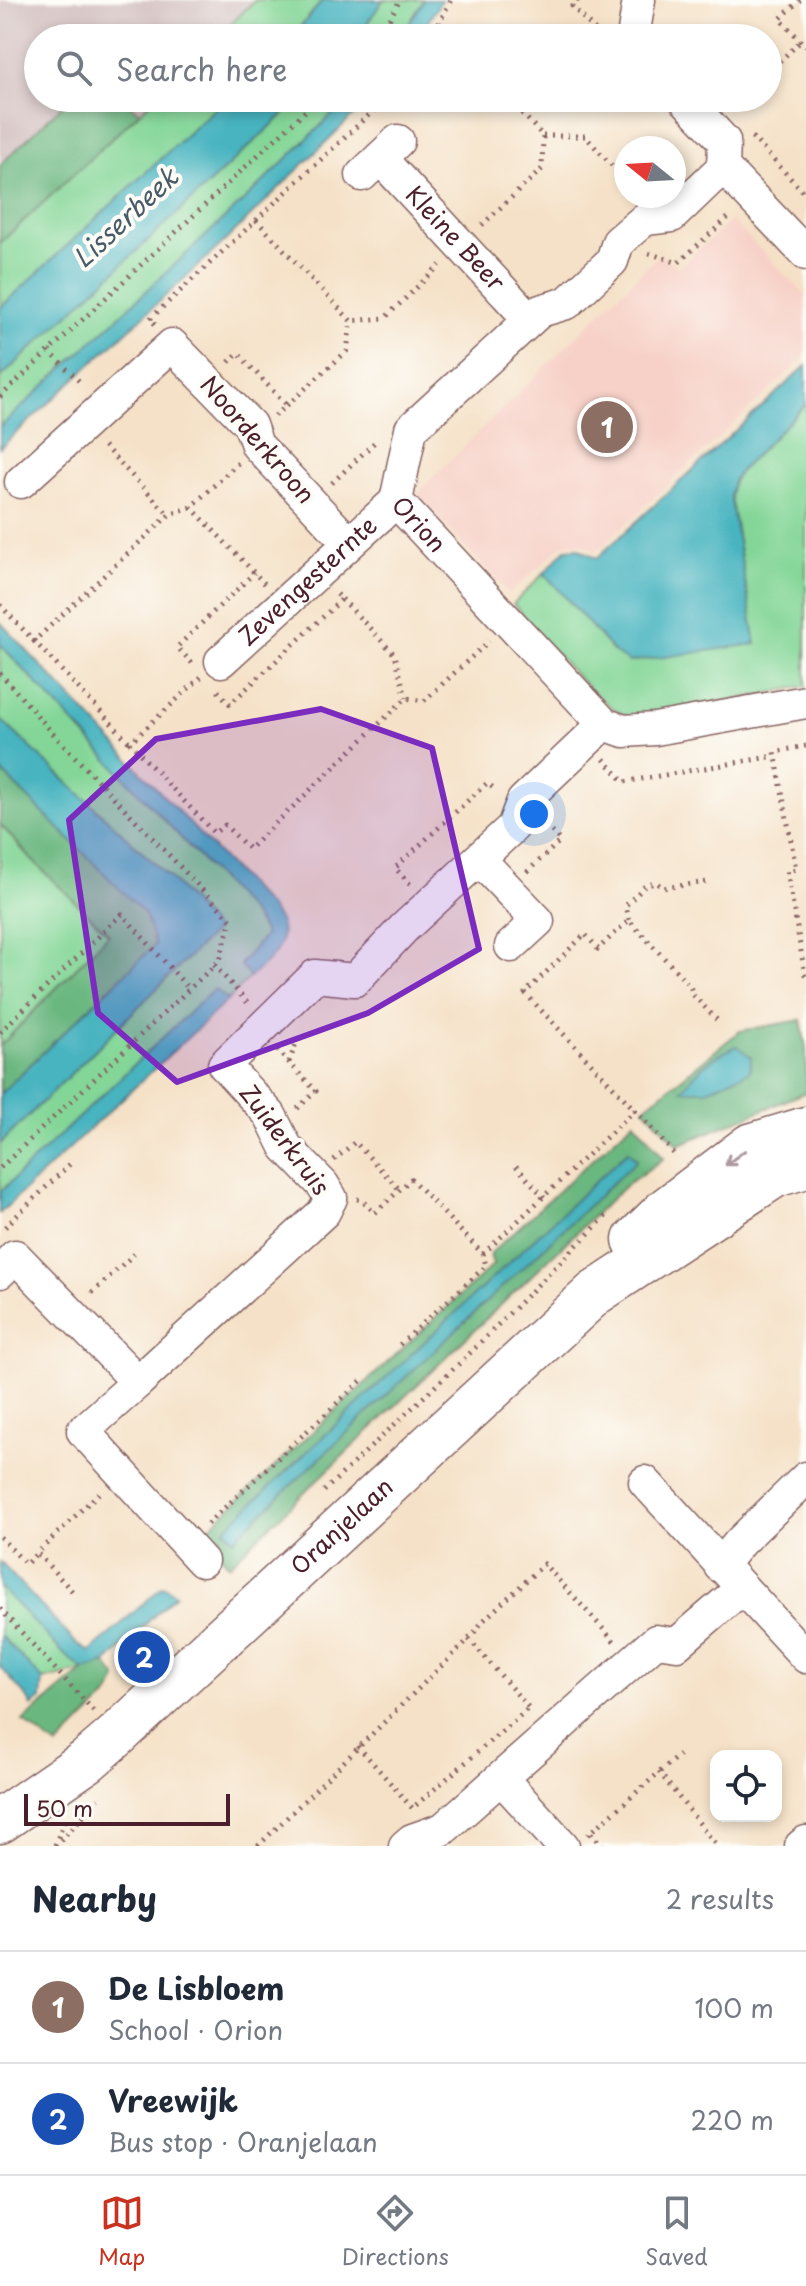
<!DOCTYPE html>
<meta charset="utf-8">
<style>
body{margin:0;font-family:"Playpen Sans",sans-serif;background:#f2f2f3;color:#1f2937}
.controls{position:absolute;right:24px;bottom:24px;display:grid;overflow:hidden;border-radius:16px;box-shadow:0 4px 12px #0003}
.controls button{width:72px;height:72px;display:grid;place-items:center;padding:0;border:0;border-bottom:2px solid #e0e1e3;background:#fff;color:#1f2937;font:40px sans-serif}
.compass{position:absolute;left:614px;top:136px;width:72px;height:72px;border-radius:50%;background:#fff;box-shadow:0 4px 12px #0003;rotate:288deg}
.scale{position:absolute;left:24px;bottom:20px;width:206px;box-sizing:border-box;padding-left:8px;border:4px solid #4a1f2b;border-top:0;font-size:22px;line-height:28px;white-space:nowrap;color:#4a1f2b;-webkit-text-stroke:6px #fdfcf7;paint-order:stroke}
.you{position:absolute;left:534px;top:814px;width:28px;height:28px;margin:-20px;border:6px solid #fff;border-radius:50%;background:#1a73e8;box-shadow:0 0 0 12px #1a73e833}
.badge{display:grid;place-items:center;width:52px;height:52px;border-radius:50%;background:#c8321e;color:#fff;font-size:26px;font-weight:700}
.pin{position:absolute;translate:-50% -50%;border:4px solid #fff;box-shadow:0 2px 8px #0006}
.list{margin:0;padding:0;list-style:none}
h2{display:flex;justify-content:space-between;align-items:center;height:104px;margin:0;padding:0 32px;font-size:34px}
h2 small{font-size:26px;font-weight:400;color:#747a83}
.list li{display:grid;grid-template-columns:52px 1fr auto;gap:24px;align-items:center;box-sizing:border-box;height:112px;padding:0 32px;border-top:2px solid #e0e1e3}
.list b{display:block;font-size:30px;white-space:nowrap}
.list p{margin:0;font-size:26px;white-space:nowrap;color:#747a83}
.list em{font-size:26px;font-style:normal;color:#747a83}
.icon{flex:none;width:44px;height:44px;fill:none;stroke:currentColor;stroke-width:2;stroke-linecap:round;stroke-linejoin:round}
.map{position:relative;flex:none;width:806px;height:1846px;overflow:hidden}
.search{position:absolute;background:#fff;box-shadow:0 4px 12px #0003;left:24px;right:24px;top:24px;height:88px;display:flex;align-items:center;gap:20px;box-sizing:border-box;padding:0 28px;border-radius:44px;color:#747a83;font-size:30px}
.sheet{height:328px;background:#fff}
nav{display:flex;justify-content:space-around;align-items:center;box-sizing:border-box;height:112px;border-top:2px solid #e0e1e3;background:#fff;font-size:22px;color:#747a83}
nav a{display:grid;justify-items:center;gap:4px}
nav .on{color:#c8321e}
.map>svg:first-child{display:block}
.built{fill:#f7d1c7}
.industrial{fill:#d2bfc0}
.green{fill:#83d697;stroke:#667a61;stroke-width:2}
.forest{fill:#6ab780;stroke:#5a6b56;stroke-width:2;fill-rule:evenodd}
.water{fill:#46b4c0;stroke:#486a76;stroke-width:2}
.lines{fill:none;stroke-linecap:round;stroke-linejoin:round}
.minor-casing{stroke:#866362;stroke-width:35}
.secondary-casing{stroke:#866362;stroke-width:47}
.path{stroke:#866362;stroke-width:5;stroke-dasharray:2 6;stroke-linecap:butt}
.minor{stroke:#fff;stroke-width:32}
.secondary{stroke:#fff;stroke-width:44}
.oneway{stroke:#ae9aa0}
.marked{fill:#7b2cbf;fill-opacity:0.2;stroke:#7b2cbf;stroke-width:6;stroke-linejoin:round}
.labels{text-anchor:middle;stroke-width:8;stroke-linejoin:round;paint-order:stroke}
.street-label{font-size:24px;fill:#4a1f2b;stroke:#fdfcf7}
.water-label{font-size:26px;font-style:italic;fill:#485b67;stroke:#fdfcf7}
</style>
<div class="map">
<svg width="806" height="1846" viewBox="0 0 806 1846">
<rect width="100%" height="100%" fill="#fdfcf7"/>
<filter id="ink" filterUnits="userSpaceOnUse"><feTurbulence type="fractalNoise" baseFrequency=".0125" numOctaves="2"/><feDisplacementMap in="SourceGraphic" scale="16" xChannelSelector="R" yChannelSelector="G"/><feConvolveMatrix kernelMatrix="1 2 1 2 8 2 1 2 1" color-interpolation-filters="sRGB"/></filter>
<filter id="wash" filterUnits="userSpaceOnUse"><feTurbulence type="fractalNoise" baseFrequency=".006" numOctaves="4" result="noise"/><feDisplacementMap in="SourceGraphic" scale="32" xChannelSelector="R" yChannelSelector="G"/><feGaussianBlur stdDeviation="1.8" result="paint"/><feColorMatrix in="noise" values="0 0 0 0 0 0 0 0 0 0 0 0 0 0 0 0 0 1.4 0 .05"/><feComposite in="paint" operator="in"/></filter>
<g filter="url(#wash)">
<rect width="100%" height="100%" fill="#f5e1c7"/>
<path class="built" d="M731,220L806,295V349L802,360L596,552L582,544H564L509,594L416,494L660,254L678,268Z"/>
<path class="industrial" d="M0,0H265L228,38H38V98H169L0,269Z"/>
<path class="green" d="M255,0H323L291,38H217Z
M383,0H424L400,38H357Z
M155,98H226L0,308V243Z
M301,98H349L252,193L0,427V378Z
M806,404V686L634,718C596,709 541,634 513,604L544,573L615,653L756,644L730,496L733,481L741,470Z
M0,644L254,916L265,935L240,964L250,977L228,1000L214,990L0,1192V1144L215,930L170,878L0,719Z
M0,824L32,860L109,934L0,1046Z
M0,1587L66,1656L84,1670L43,1680L0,1635Z"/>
<path class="forest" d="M70,98H118L140,112L0,243V165Z
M0,770L146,914L155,945L0,1094V1046L109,934L32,860L0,824Z
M801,1020L806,1049V1092L678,1145L644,1108L740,1031Z
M634,1121L664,1158L625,1186L229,1565L202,1534L493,1265L490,1254ZM628,1152L637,1159L233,1539L225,1529Z
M106,1663L117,1679L110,1694L57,1747L23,1721L84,1670Z"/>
<path class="water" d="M323,0H383L357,38H291Z
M424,0H442L417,38H400Z
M226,98H301L0,378V308Z
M349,98H371L225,241L0,448V427L252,193Z
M806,366V404L741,470L733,481L730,496L756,644L629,662L615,653L544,573L566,549L578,548L597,558Z
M0,622L259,897C265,904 277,914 280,923C288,947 266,964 250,977L240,965L265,935L254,916L0,644Z
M0,719L170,878L216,930L0,1144V1094L155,945L145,914L0,770Z
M214,989L228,1000L0,1213V1192Z
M737,1046L751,1057L750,1071L707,1090H682C700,1067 710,1058 737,1046Z
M628,1151L637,1160L234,1539L225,1529Z
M0,1562L76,1643L90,1652L163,1586L176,1594L106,1663L84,1670L66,1656L0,1587Z
M0,1635L43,1680L41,1699L32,1706L26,1696L0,1667Z"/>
</g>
<g filter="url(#ink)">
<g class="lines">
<g class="minor-casing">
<g id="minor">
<path d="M633,38L639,0"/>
<path d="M684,98L724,141L723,167L806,254"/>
<path id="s1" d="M380,158L530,320"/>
<path id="s2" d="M723,167L672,216L645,219L618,242L612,261L567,303L540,311L411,429L396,501L604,724L624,731L655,729L806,702"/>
<path d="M362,175L398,141"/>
<path d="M21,482L172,345L250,425L257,445L349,543"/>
<path id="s3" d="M221,661L396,501"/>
<path d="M479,859L538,921L511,946"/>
<path d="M0,1272L15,1256L138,1382L324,1212L331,1198L323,1185L286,1147L270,1115L224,1065L315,976L355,980L404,928L513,827L523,801L604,724"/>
<path d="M138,1382L83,1431L202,1561"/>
<path d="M645,1482L806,1657"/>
<path d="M720,1566L740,1542L806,1478"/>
<path d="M501,1778L563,1846"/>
<path d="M405,1846L412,1840L443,1829L656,1641L677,1644L742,1588"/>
<path d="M801,1846L806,1842"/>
</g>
</g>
<g class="secondary-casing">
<g id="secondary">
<path d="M635,1240L667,1209L750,1146L806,1129"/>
<path id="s4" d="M0,1821L87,1761L116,1736L595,1293L775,1175L806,1166"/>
</g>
</g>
<path class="path" d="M578,0L572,6L602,38
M800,0L780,19L806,46
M439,23L452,38
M384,29L398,38
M375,38L384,29L400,0
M431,38L451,0
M768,72L801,41
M730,108L741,98
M543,136H585L626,181
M752,137L806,195
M256,220L351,321L385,318L440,265
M482,225L542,169L543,136L508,98
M649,253L678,263L731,215
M155,324L150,319L387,98
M49,351L79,381
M229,362L238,353L286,405
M0,397L319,98
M275,416L347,351L351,321
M104,446L169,515
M332,483L377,440
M191,507L265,584
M342,599L395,655L406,698
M0,605L34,641L169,515L191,507L238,463
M34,641L130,743
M192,663L177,647L254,573
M0,673L56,737L231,920L220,960L0,1168
M201,677L130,743L214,833L225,825L249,849L406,698L424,701L489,641
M218,691L230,704L342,599L337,594
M806,746L775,752L796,869L787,871L806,980
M604,759L624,782L775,756
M527,872L560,841L546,825
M410,884L395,868L487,783L496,790
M629,920L626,905L646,885L657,883L663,888L708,882
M214,965L248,1003
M0,1032L122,914L189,989
M277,1050L316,1091L297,1109
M289,1062L300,1033
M635,1110L677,1157
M334,1160L355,1142L400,1190
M516,1166L544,1197
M357,1199L362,1200L375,1213L411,1179L483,1254L486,1266L396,1348
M5,1227L70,1164
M483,1254L635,1110L525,993L585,934L598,949L629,920L690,986L693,995L718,1021
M92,1293L134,1254
M324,1491L464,1359L609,1213
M207,1524L361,1381
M0,1537L26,1564L37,1553
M72,1591L37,1553L100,1492
M0,1609L94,1711
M469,1639L529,1708
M358,1746L413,1809
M659,1772L717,1846
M416,1805L529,1708
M591,1833L603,1846
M588,1835L679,1755
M55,1845L64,1821
M55,1846L99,1799
M258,1846L469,1639L483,1621L544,1564L615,1642"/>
<use href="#minor" class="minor"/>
<use href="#secondary" class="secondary"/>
</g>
<defs><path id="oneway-shaft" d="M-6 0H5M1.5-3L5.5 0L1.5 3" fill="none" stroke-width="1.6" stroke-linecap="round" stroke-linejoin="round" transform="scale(2)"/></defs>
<use class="oneway" href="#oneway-shaft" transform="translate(735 1158) rotate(143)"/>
</g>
<path class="marked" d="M321,709L432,748L479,949L368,1013L177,1082L98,1013L69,820L156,739Z"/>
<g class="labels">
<g class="street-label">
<text dy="8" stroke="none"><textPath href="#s1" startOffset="110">Kleine Beer</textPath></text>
<text transform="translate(257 440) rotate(49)" y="8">Noorderkroon</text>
<text dy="8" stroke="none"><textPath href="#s2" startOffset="524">Orion</textPath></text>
<text dy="8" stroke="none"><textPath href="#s3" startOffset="118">Zevengesternte</textPath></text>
<text transform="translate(284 1140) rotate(53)" y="8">Zuiderkruis</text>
<text dy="8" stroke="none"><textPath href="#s4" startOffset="452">Oranjelaan</textPath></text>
</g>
<g class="water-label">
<text transform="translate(126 218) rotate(-43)" y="9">Lisserbeek</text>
</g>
</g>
</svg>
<div class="controls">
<button><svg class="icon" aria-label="locate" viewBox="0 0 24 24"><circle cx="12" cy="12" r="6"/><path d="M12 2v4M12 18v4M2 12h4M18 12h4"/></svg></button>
</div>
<svg class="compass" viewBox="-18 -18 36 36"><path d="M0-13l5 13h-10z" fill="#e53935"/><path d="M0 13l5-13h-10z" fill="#747a83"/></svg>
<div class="scale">50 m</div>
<div class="you"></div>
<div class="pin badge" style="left:607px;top:427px;background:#8d6e63">1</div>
<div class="pin badge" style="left:144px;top:1657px;background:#1a4fb4">2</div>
<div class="search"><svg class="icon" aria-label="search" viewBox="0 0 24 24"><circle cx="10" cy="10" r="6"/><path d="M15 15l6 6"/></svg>Search here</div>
</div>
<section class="sheet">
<h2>Nearby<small>2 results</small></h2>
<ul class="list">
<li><span class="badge" style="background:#8d6e63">1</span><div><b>De Lisbloem</b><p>School · Orion</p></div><em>100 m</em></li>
<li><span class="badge" style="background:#1a4fb4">2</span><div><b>Vreewijk</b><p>Bus stop · Oranjelaan</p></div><em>220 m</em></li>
</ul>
</section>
<nav>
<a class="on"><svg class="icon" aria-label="map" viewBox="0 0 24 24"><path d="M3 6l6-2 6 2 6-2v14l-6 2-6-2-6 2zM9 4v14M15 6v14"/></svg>Map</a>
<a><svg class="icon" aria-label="directions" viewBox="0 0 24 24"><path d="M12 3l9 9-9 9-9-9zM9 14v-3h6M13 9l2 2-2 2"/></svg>Directions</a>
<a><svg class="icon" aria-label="saved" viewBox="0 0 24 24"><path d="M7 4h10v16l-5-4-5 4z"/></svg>Saved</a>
</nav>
